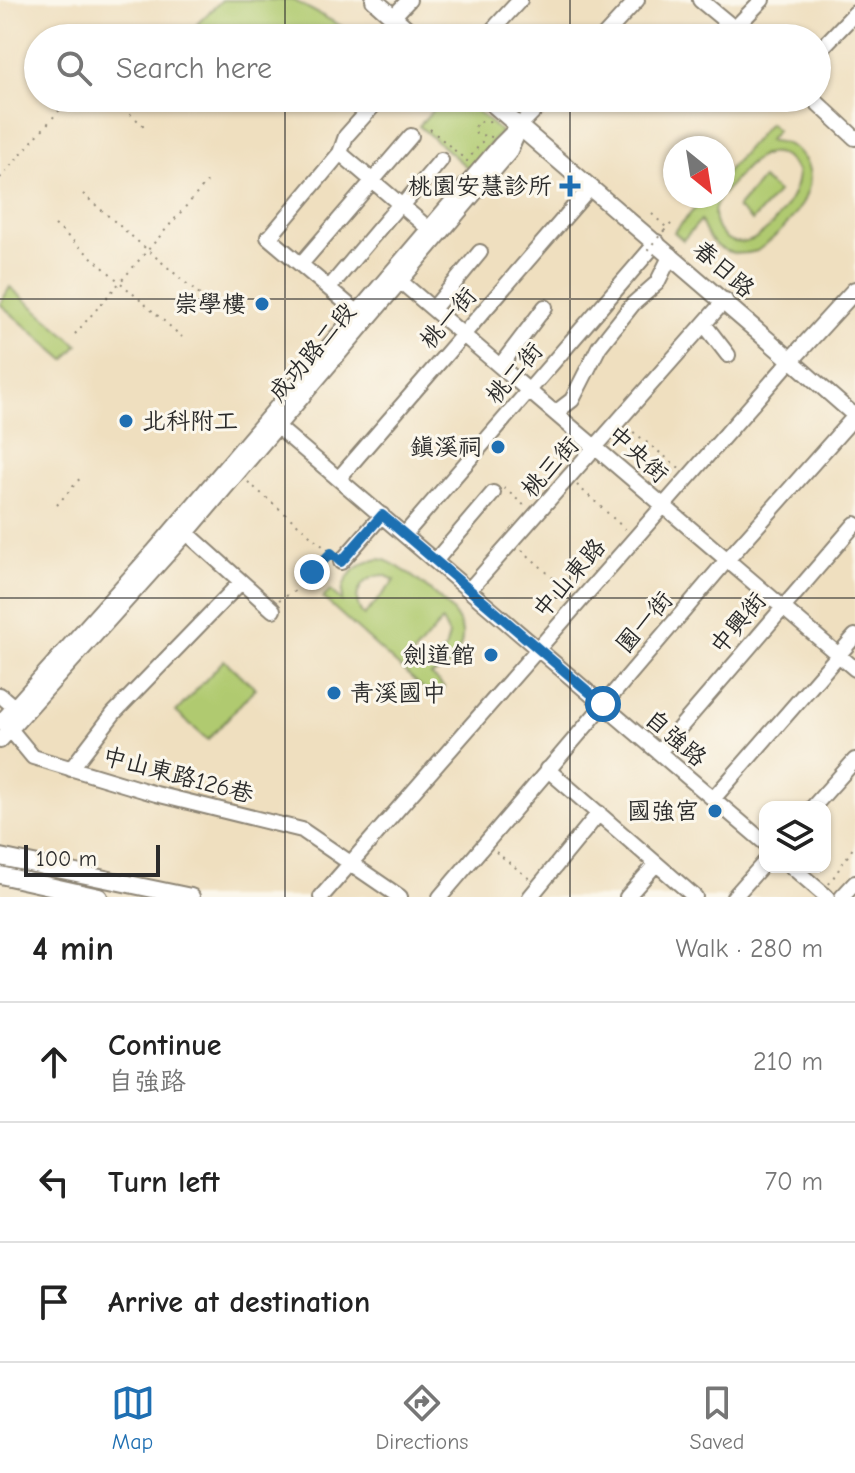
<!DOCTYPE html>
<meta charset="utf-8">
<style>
body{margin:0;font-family:"Comic Neue","LXGW WenKai TC",sans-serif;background:#f2f2f2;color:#222}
.controls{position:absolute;right:24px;bottom:24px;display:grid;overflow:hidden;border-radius:16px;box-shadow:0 2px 6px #0004}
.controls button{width:72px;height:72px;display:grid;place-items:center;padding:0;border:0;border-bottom:2px solid #e0e0e0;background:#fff;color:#222;font:40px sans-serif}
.compass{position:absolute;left:663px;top:136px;width:72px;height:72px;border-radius:50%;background:#fff;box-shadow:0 2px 6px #0004;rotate:150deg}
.scale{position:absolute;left:24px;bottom:20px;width:136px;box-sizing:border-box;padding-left:8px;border:4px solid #2b2b2b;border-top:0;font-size:22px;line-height:28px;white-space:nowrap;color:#2b2b2b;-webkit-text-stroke:6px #fbf7ec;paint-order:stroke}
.stop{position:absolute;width:24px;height:24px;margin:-18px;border:6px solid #1f6fb2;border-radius:50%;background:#fff}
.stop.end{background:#1f6fb2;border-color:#fff;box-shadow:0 2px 8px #0008}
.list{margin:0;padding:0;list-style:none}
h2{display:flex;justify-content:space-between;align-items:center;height:104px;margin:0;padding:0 32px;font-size:34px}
h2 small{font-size:26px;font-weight:400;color:#767676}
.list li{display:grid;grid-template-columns:52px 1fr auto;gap:24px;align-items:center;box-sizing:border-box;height:120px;padding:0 32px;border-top:2px solid #e0e0e0}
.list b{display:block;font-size:30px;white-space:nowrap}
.list p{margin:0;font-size:26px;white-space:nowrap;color:#767676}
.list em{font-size:26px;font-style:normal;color:#767676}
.icon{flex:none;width:44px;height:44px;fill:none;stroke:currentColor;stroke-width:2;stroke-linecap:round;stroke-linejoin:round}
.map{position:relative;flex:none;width:855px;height:897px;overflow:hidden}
.search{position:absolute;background:#fff;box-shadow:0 2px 6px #0004;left:24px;right:24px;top:24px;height:88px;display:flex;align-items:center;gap:20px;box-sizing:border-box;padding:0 28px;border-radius:44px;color:#767676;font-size:30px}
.sheet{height:464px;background:#fff}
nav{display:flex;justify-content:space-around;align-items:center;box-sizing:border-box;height:112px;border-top:2px solid #e0e0e0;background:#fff;font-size:22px;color:#767676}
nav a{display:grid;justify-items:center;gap:4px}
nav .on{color:#1f6fb2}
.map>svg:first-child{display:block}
.green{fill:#b0ca70;stroke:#6e7a4e;stroke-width:2;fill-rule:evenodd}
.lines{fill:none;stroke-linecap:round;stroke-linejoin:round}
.minor-casing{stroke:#8d8575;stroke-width:18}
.major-casing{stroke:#8d8575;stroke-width:20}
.path{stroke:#8d8575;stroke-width:2;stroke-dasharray:2 6;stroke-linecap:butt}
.minor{stroke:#fff;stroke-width:14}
.major{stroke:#fff;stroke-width:16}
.path-bridge{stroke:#8d8575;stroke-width:2;stroke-dasharray:2 6;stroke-linecap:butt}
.route{stroke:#1f6fb2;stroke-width:10}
.grid{fill:none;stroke:#2b2b2b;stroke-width:2;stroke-opacity:0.55}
.poi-dot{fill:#1f6fb2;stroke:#fbf7ec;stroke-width:3}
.labels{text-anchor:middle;stroke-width:6;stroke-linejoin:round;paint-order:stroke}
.poi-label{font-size:24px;fill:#2b2b2b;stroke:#fbf7ec;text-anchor:end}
.street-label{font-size:24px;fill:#2b2b2b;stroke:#fbf7ec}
</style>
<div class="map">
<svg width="855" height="897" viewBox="0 0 855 897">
<rect width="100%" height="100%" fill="#fbf7ec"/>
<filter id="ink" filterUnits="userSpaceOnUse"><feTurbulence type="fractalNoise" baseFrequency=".0125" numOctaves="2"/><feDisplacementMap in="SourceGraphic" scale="16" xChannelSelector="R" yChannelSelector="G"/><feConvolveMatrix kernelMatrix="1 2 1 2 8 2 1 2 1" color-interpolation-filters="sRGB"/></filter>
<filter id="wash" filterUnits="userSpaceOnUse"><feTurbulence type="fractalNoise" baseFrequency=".006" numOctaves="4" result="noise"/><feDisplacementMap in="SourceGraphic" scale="32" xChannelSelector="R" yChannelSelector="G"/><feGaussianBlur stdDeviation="1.8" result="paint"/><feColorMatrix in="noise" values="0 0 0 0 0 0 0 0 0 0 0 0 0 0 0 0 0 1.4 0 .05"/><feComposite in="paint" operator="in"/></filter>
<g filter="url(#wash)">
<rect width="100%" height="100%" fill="#efdfbf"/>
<path class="green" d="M222,0H293L343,27L372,34L369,38H215L197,24Z
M443,98H462L501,132L469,169L419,126Z
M769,123L777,130L768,141C781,141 793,145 801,155C829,187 783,233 757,251C729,259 709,247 701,220L683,240L674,232L706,196H721C705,215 719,247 746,242C767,239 802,192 797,171C771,128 742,172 723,194V176Z
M762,179L778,192L752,221L737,208Z
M10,287L78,345L65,360L0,304Z
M379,559C396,560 450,604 458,620C470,643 453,669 431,675L444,687L434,698L323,598L330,590L342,601C341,577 356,563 379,559ZM384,575L395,580L364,616C349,597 361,576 384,575ZM442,621L449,635L445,650L426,662L411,657Z
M224,660L255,688L208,740L176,712Z"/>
</g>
<g filter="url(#ink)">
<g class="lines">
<g class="minor-casing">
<path id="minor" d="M700,0L746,38
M393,17L409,0
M735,28L762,0
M485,38L520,0
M602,38L637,0
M716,38L729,24
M817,53L855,13
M812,98L855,138
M340,153L429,229
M402,206L441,160
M268,237L357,312
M269,238L340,153L346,136L380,98
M301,264L411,136
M393,275L855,669
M329,288L400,204
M433,309L480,252
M704,324L728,355
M500,366L545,307
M555,413L572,400L599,347L633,304L657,283L671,255
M273,423L765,843
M339,478L591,187
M187,533L273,610
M405,534L657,242
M436,560L493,493
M341,562L382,515
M469,590L725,300
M0,695L20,712
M0,723L153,552L500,145L547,98
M5,723L33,757L156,794L302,830L400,897
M0,741L187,533L509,153L518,133
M659,752L855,524
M71,769L114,713L241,582
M547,769L695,897
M713,799L855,636
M813,807L855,760
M792,867L827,897
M321,897L791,360L855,416
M440,897L727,560L855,416
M530,897L599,813
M627,897L656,864
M734,897L765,862
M842,897L855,883"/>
</g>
<g class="major-casing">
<path id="major" d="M374,0L417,38
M486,98L791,360L855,290
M0,857L191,897
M0,875L99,897"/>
</g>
<path class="path" d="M112,98L144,126
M430,129L467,161L485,138
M492,137L476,134L474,129L478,122L492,121
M0,178L70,98
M83,194L210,304
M652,214L667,228
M55,225L182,337
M664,231L674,221
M75,334L207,182
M627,427L682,470
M248,482L331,553
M577,485L625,529
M504,488L526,507
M57,505L82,476
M522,550L571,594
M279,600L297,590L330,554
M730,629L742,639
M496,852L531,880
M829,884L853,848"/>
<use href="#minor" class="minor"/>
<use href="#major" class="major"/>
<path class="path-bridge" d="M655,255L648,249L664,231"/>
</g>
</g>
<g class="lines" filter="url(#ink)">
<path class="route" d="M312,572L331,553L341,562L382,515L603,704"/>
</g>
<path class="grid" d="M285,0V38M570,0V38M285,98V897M570,98V897M0,299H855M0,598H855"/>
<g class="poi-dot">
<path d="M566 174h8v8h8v8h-8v8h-8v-8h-8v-8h8z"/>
<circle cx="262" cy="304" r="8"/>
<circle cx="126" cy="421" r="8"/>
<circle cx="498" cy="447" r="8"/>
<circle cx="491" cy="655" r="8"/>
<circle cx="334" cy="693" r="8"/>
<circle cx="715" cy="811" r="8"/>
</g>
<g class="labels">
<g class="poi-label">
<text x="552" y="194">桃園安慧診所</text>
<text x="246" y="312">崇學樓</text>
<text x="142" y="429" text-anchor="start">北科附工</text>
<text x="482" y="455">鎮溪祠</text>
<text x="475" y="663">劍道館</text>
<text x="350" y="701" text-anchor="start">青溪國中</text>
<text x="699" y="819">國強宮</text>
</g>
<g class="street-label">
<text transform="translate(724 269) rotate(41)" y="8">春日路</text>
<text transform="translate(448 318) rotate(-49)" y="8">桃一街</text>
<text transform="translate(312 352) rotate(-50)" y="8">成功路二段</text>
<text transform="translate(514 373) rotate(-49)" y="8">桃二街</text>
<text transform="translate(638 454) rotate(42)" y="8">中央街</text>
<text transform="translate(550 467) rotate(-48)" y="8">桃三街</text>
<text transform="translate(569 578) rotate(-49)" y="8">中山東路</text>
<text transform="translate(644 622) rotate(-49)" y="8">園一街</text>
<text transform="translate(738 623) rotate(-50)" y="8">中興街</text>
<text transform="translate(676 738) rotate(41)" y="8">自強路</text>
<text transform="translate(178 775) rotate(15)" y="8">中山東路126巷</text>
</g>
</g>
</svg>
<div class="controls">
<button><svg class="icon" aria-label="layers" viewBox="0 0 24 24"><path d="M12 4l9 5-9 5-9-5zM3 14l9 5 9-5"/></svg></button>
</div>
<svg class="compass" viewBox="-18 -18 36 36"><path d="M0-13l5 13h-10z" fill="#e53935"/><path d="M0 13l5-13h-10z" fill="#767676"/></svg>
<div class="scale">100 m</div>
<div class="stop" style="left:603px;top:704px"></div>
<div class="stop end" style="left:312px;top:572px"></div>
<div class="search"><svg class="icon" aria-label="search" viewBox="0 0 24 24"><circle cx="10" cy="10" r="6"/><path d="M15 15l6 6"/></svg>Search here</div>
</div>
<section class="sheet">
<h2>4 min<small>Walk · 280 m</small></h2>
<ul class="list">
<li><svg class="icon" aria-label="ahead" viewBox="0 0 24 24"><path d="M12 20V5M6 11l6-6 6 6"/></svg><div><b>Continue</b><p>自強路</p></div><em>210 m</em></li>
<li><svg class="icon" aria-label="left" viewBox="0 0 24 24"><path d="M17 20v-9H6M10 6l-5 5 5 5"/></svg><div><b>Turn left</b></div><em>70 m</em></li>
<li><svg class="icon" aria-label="arrive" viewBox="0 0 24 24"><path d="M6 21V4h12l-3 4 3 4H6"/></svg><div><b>Arrive at destination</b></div></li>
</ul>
</section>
<nav>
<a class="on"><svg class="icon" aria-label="map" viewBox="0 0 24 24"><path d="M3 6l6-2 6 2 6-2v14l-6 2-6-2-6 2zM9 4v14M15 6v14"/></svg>Map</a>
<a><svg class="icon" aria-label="directions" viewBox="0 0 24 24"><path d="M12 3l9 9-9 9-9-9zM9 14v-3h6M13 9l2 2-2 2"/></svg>Directions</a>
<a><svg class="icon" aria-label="saved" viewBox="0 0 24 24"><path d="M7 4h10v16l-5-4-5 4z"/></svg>Saved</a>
</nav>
